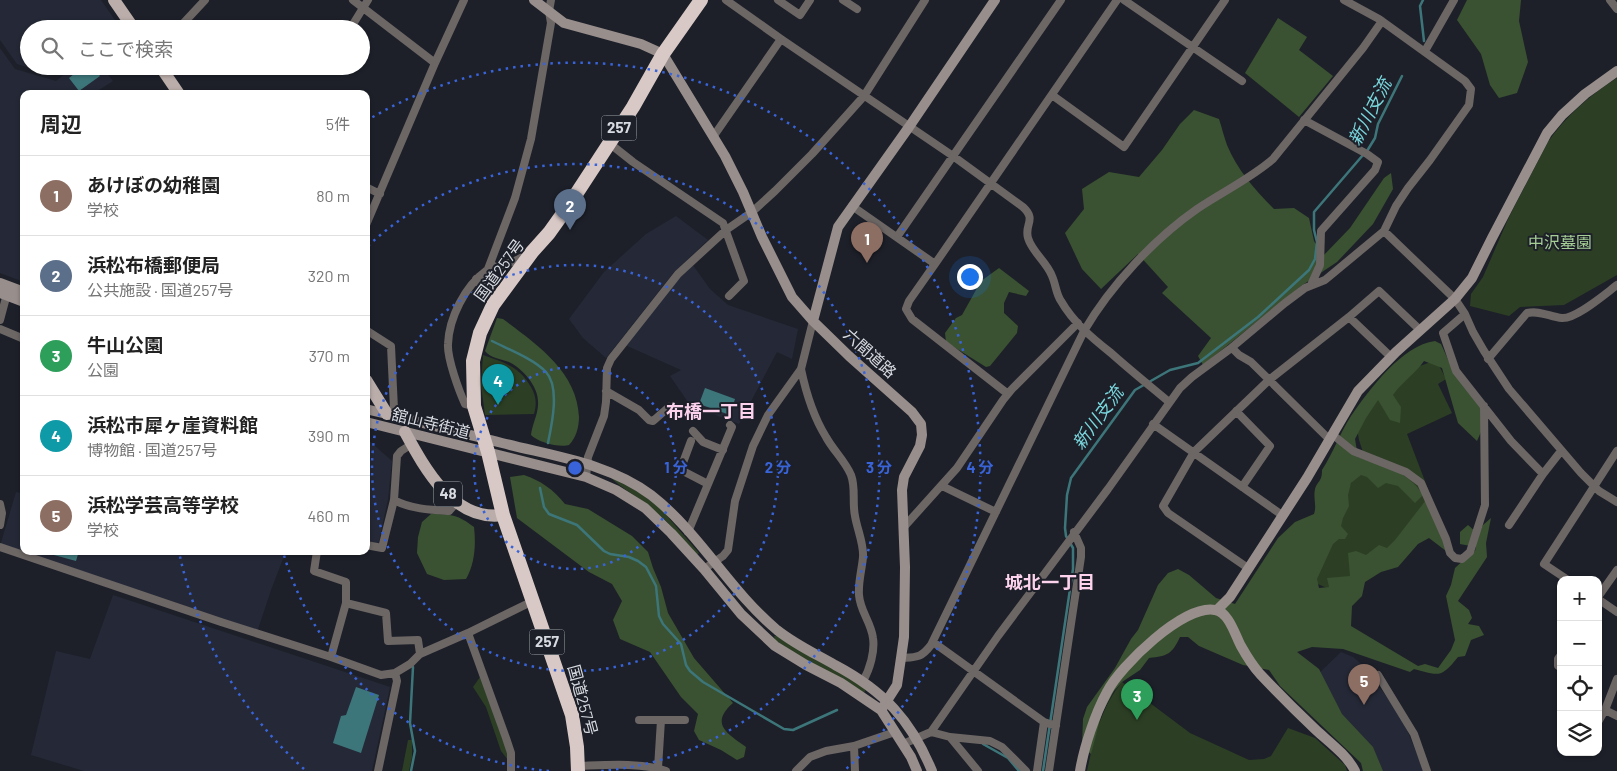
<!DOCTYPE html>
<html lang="ja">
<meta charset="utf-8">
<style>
body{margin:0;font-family:Barlow,"Noto Sans JP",sans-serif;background:#f2f2f2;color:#222}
.controls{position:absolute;right:15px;bottom:15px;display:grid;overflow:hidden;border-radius:10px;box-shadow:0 1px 4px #0004}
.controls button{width:45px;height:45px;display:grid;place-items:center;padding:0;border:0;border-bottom:1px solid #e0e0e0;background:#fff;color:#222;font:25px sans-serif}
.you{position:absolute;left:969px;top:276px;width:18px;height:18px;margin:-12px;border:4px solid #fff;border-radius:50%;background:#1a73e8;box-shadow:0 0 0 8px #1a73e833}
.badge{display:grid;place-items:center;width:32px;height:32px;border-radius:50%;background:#805472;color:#fff;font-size:16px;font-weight:700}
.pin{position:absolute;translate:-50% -41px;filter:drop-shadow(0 1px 2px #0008)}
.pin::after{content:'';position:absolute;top:26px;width:18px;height:15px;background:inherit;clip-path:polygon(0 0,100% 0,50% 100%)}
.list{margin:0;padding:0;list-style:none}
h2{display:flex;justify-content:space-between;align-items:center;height:65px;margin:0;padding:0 20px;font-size:21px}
h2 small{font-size:16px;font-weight:400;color:#767676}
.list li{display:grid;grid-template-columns:32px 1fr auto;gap:15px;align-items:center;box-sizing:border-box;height:80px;padding:0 20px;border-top:1px solid #e0e0e0}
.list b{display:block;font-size:19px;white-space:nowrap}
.list p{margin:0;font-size:16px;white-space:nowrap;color:#767676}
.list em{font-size:16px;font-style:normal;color:#767676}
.icon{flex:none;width:28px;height:28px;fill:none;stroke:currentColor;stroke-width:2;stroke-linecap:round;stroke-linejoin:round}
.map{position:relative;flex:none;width:1617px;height:771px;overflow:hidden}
.search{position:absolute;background:#fff;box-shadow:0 1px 4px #0004;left:20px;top:20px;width:350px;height:55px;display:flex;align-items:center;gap:12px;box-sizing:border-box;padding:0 18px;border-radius:28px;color:#767676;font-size:19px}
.panel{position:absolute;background:#fff;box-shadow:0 1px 4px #0004;left:20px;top:90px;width:350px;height:465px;border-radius:10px}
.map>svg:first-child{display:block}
.built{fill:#252937}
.green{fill:#2c3f24}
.forest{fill:#3a5231}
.water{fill:#3d767a}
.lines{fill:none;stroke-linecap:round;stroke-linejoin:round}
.stream{stroke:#3d767a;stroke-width:2.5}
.street{stroke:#6c6665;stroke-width:8}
.secondary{stroke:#988e8c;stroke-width:10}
.primary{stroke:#baadaa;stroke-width:12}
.highway{stroke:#d9c9c6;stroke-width:14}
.ring{fill:none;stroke:#3963d9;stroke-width:2.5;stroke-dasharray:2.5 5}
.labels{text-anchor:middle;stroke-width:4;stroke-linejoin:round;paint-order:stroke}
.shield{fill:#1d2029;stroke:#9fa2a9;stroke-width:1}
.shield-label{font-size:15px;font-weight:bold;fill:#d7dae0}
.park-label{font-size:16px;fill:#a5ce95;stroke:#1d2029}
.street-label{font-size:16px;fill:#d7dae0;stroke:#1d2029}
.water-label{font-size:18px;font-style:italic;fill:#79d6dd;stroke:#1d2029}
.neighbourhood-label{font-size:18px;font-weight:bold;fill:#fdd2ed;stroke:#1d2029}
.centre{fill:#3963d9;stroke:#1d2029;stroke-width:2.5}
.ring-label{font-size:15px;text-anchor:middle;font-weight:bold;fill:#3963d9;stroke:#1d2029;stroke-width:4;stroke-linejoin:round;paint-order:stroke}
</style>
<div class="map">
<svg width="1617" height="771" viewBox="0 0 1617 771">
<rect width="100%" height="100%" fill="#1d2029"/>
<path class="built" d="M0,0H101L117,23L109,29H29V66H61L50,74L17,64L0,40Z
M0,48L15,69L56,81L75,66H101L113,81L99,90L102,94H24V282L0,273Z
M676,216L708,240L674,272L606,358L583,338L569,319L604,272L646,234Z
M692,264L710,289L728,305L798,329L792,359L777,352L739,424L690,405L670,376L681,370L625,345L660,297Z
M366,438L392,461L388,499L378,546L366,544Z
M16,492L24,494V551H286L271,590L257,632L172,601L0,546Z
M113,595L390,687L372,771H84L31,755L56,651L90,659Z
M1341,652L1353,657L1359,662L1387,697L1404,723L1424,771H1382L1342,714L1314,678Z"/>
<path class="green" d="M1617,78V275L1564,305L1520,307L1509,316L1470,306L1471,294L1483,277L1509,217L1548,142C1565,117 1591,94 1617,78Z
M483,355C505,363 519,366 531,387C536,396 537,403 534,414L485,415L481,385Z
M1436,360L1446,379L1438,384L1452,413L1407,434L1431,497L1397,545L1354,581L1327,588L1313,582L1340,503L1365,458L1359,440L1357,428L1368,406L1404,372Z
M609,476L640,493L661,509L699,553L697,555C683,540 671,524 656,512C641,498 623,490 609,476Z
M774,636H777C806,656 838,669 866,689L864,693L806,661L775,640Z
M480,677L509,752L508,760L501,751L486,707L473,687Z
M1122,682L1190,733L1249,760L1264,759L1271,756L1288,728L1315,738L1345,765L1347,771H1087C1094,739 1101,707 1122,682Z
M408,740H412V757L409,771H402Z"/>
<path class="forest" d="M1467,0H1521L1519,21L1528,62L1517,93L1499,98L1490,85L1481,54L1457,20Z
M1278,18L1307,37L1299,50L1333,76L1299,117L1245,73Z
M1194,110L1219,119C1222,128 1224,137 1227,145C1237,170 1256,191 1274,209L1294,208L1309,218L1314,241L1323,256L1350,228L1384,178L1391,173L1393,189L1373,224L1337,262L1301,286L1203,365L1198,356L1211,338L1162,293L1168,287L1138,254L1101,289L1082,269L1065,233L1084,209L1082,189L1109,172L1139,177L1162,150L1180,124Z
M999,268L1029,291L1026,296L1009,292L1004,303V313L1018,326L1017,333L990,366L986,367L946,342L945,333L956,318L962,315L981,281Z
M497,318L503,319C536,344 577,371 579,417C579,427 576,438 569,445C560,448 537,442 531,435C532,424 539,413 538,401C538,386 522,368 509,362C501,359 490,358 485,351Z
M1435,341L1441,344L1455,375L1488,416L1477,441L1458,423L1442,368L1424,361C1415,374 1402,382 1393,395L1401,407L1400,423L1390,420L1378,400L1366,418L1355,439L1358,457C1383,466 1408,471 1423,495L1415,503L1398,486L1386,483L1378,488L1367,477L1361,475L1351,483L1348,495L1349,506L1343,518L1341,526L1348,534L1345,539H1339L1333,544L1317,579L1319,588L1329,587L1327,578L1350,576L1348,553L1356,551L1366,555L1379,545L1387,548L1395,540L1426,500L1443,538L1446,551L1429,538L1418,544L1398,567L1381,572L1365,582L1362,596L1352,606L1351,626L1418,666L1425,664L1438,668L1451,650L1455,640L1446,596L1451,585L1455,568L1470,554L1475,551L1476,547L1460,544V532L1468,525L1478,534L1483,525L1491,518L1486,543L1487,557L1458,601L1469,610L1472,618L1468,624L1479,626L1484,635L1471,640L1465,656L1458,657C1441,678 1440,676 1414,669L1410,672L1343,649L1312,647L1297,652L1319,669L1342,714L1373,747L1383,771H1363L1361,763L1280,686L1269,670L1243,665L1199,646L1188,637H1180C1172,654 1168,656 1149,658L1140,670L1122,682L1114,691L1102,713L1091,754L1082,746L1083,719L1087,707L1115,668L1131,639L1138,630L1158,585L1168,573L1178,569L1189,575L1216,598L1235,604L1278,538L1295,522L1314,514C1317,506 1313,498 1315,489C1318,480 1322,482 1322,470C1333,453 1340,433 1351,416C1369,390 1402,345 1435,341Z
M524,475C541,481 553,489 565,504L588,509L632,536L648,552L653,568L661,587L668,613L694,658L733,703C709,724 728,734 746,747L744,757L737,760L721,750L699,740L694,731L698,714L681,697L650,652L620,639L613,620L622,601L612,584L589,572L517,518L510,477Z
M431,514C452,514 458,515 474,527C476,544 475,564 466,579L444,580L427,574L417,553L418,537L422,522Z"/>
<path class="water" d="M84,66H92L100,76L79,91L69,78Z
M705,388L735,399L730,415L699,404Z
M55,551H79L76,561L54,555Z
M356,687L379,695L361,753L333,743L341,716L346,715Z"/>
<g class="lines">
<path class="stream" d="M1423,0L1420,6L1424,41
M1367,151L1375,138L1378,124L1402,76
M492,341C508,349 534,359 546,372C560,387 552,424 548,443
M540,488L544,507L549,514L577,525L604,551L610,554L629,557L638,561L646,567L656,586L659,616L663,624L681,644L686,665L690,671L703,682L784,729L793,730L837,710
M983,744L1008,758L1019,771
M411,771L415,751L410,723L413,667
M1043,771L1073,569V548L1066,536L1065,528L1067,495L1071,478L1135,390L1170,370L1198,363L1258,317L1309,270L1315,259L1317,242L1314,230V212L1363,155"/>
<path class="street" d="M353,0L435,63
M726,0L781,39L953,156L1023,207C1037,220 1024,224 1028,238C1032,252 1047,262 1052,276C1056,285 1056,294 1061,301C1073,322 1092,338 1111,353C1130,370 1150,386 1169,402
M778,0L800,15L810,0
M843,0L857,9
M1124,0L1242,81
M1610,0L1617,9
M178,29L205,0
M350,29L368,0
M1425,51L1454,0
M1052,95L1124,147L1225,0
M1304,120L1367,154L1378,162L1375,170L1321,231L1320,265L1311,285
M713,137L781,39
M609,143L633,162L723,223L744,281L729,296
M366,187L380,194
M852,206L935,264L1117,0
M366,225L435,63L464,0
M1384,231L1455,299L1465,314L1473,332L1484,351L1509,389L1581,473L1599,491L1617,502
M897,237L1061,0
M935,264L909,301L906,309L912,319L1008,394
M488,269L515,198L531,139L551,23L549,11L551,0
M476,279L497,299
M1465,314L1443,333L1456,371L1511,441L1543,474
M1349,317L1391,357
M0,320L8,290
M0,329L24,339
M366,330L391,346L394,409
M1232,348L1239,355L1251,362L1330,440
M1488,359L1527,313C1540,310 1550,317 1562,318C1576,319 1605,294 1617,285
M801,369C806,393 813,416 826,437C833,450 845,461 851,475C856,488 852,502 855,516C857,529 864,544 863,557C862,569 858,582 859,595C860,611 871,622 873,638C875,651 870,669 863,681
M606,391L639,410L649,420L653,421L669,407
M474,406L465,404C459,391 447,358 448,344C449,318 465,286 486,271C492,266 501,266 508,263C515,262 520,258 526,255
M1236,411L1270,446L1242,487
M1153,424L1282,515
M693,431L703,442L723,450
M1333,435L1353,451L1406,472L1421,483L1446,539L1450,553L1455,558L1462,559L1470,552L1485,505L1484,406
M691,441L681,468V470L708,484
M586,477L588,457L604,416L606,402L607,368L611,359L678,274L726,230L752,212L775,191L812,154L864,96L925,0
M942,486L996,512
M394,500C410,509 431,510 449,511L456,503
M0,504L2,513L0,525
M1509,525L1543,474L1561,451
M903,528L957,468L1003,400L1012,389L1078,323
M688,532L732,427L730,425
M366,545L382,548L394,500L397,456L401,451L412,444
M0,547L221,622L331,657L381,675L395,673
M317,551L314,571L346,582V603L386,613L388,641L418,640L420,654
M1248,568L1168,513L1163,506L1194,452L1269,380L1349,317L1379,291L1420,330
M704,569L723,556L728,550L735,501L753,446L768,415L801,369L813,321
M1568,580L1544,564L1617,451
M1598,597L1617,570
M1598,599L1617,612
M933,642L1044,722L1056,726
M1561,655L1558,659V666L1561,667
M331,657L346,603
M901,658C917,657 921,658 931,645L1084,331C1111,285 1154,239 1197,209C1222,192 1250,179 1273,159L1363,48L1382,21
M1378,675L1414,734L1427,771
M1617,679L1605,710L1617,716
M1561,712V715
M639,720H685
M1598,722L1605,710
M931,732L950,737L978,771
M950,737L990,741L1002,747L1026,771
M903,744L931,732L998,636L1108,489L1180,388L1192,377L1230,349L1285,303L1305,288L1325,280L1384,231L1396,206L1408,188L1430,160L1469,105L1471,89L1465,81L1379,19L1344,0
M854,746L855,771
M578,766C605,765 640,762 666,771
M658,768L661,720
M378,771L397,681L395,673L410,664L420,654L468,633
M511,771V753L506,738L468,633L533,601
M796,771L810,757L826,751L854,746L895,732
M1037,771L1044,722
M1049,771L1081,557V548L1074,532"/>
<path class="secondary" d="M534,0L564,23L641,44L663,54L725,156L743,192L762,237L792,297L813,321L849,356L912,412L921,424L922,435L920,446L904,477L902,490L905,567L904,637L901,658L897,685L881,710
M0,283L24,292
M0,293L24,302
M813,321L838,227L909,127L995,0
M366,409C412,420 457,432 502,443C552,456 609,463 651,495C699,532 730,591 777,630C796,645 814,653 835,665C884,691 911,720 932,771
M366,422L586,477L616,490L645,508L671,533L704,569L741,614L775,646L806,665L841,683L881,710L911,757L917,771
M1217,610L1230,597L1307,478L1358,391L1396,352L1455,299L1472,278L1492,238L1547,133L1562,115L1585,94L1617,71
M1080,771C1084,747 1095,714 1107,692C1120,666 1184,604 1215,610C1229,612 1235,635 1241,646C1246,655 1252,665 1260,674C1278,693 1297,712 1316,730C1329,742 1347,755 1355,771"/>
<path class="primary" d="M114,0L134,29
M160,66L179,94
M366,380L387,414
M405,432C425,469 454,522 503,515"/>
<path class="highway" d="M578,771L577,747L572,715L503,515L488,452L474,406L473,361L480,333L493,305L532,252L549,233L569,205L633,107L663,54L701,0"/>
</g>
<g class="ring">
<circle cx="575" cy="468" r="101"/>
<circle cx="575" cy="468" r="203"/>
<path d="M549 771A304 304 0 0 1 283 552M368 246A304 304 0 1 1 601 771"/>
<path d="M304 769A405 405 0 0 1 179 552M366 121A405 405 0 0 1 846 769"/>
</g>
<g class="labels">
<g class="shield">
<rect x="601.5" y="115.5" width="35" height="25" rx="4"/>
<rect x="434" y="481.5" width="28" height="25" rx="4"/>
<rect x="529.5" y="629.5" width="35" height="25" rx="4"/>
</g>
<g class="shield-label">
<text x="619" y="133">257</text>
<text x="448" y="499">48</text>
<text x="547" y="647">257</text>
</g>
<g class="park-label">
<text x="1560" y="248">中沢墓園</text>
</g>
<g class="street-label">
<text transform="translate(499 270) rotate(-54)" y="6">国道257号</text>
<text transform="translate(870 353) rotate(42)" y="6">六間道路</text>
<text transform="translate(431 423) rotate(14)" y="6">舘山寺街道</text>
<text transform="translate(583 700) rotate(75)" y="6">国道257号</text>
</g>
<g class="water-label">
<text transform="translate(1370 112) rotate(-63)" y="6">新川支流</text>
<text transform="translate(1098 418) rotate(-54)" y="6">新川支流</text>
</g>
<g class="neighbourhood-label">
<text x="711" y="418">布橋一丁目</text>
<text x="1050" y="589">城北一丁目</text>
</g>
</g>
<circle cx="575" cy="468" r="8" class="centre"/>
<g class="ring-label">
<text x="676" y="473">1 分</text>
<text x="778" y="473">2 分</text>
<text x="879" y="473">3 分</text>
<text x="980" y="473">4 分</text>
</g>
</svg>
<div class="controls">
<button>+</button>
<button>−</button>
<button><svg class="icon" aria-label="locate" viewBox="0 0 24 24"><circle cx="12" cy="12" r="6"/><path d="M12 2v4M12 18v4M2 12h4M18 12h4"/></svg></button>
<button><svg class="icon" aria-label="layers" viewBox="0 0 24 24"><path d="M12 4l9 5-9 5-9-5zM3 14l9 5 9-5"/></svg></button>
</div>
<div class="you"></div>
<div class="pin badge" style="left:867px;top:263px;background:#8d6e63">1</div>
<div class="pin badge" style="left:570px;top:230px;background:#5c6f8a">2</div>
<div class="pin badge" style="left:1137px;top:720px;background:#2e9e5b">3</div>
<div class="pin badge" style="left:498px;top:405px;background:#0f9aa8">4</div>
<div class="pin badge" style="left:1364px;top:705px;background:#8d6e63">5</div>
<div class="search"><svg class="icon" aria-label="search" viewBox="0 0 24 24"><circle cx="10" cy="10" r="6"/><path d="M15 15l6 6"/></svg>ここで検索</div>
<section class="panel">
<h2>周辺<small>5件</small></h2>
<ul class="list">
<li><span class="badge" style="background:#8d6e63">1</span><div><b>あけぼの幼稚園</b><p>学校</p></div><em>80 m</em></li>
<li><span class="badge" style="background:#5c6f8a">2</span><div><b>浜松布橋郵便局</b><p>公共施設 · 国道257号</p></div><em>320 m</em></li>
<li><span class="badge" style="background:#2e9e5b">3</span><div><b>牛山公園</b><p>公園</p></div><em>370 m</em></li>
<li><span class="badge" style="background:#0f9aa8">4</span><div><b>浜松市犀ヶ崖資料館</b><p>博物館 · 国道257号</p></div><em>390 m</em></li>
<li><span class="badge" style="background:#8d6e63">5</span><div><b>浜松学芸高等学校</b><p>学校</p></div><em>460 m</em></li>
</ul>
</section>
</div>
